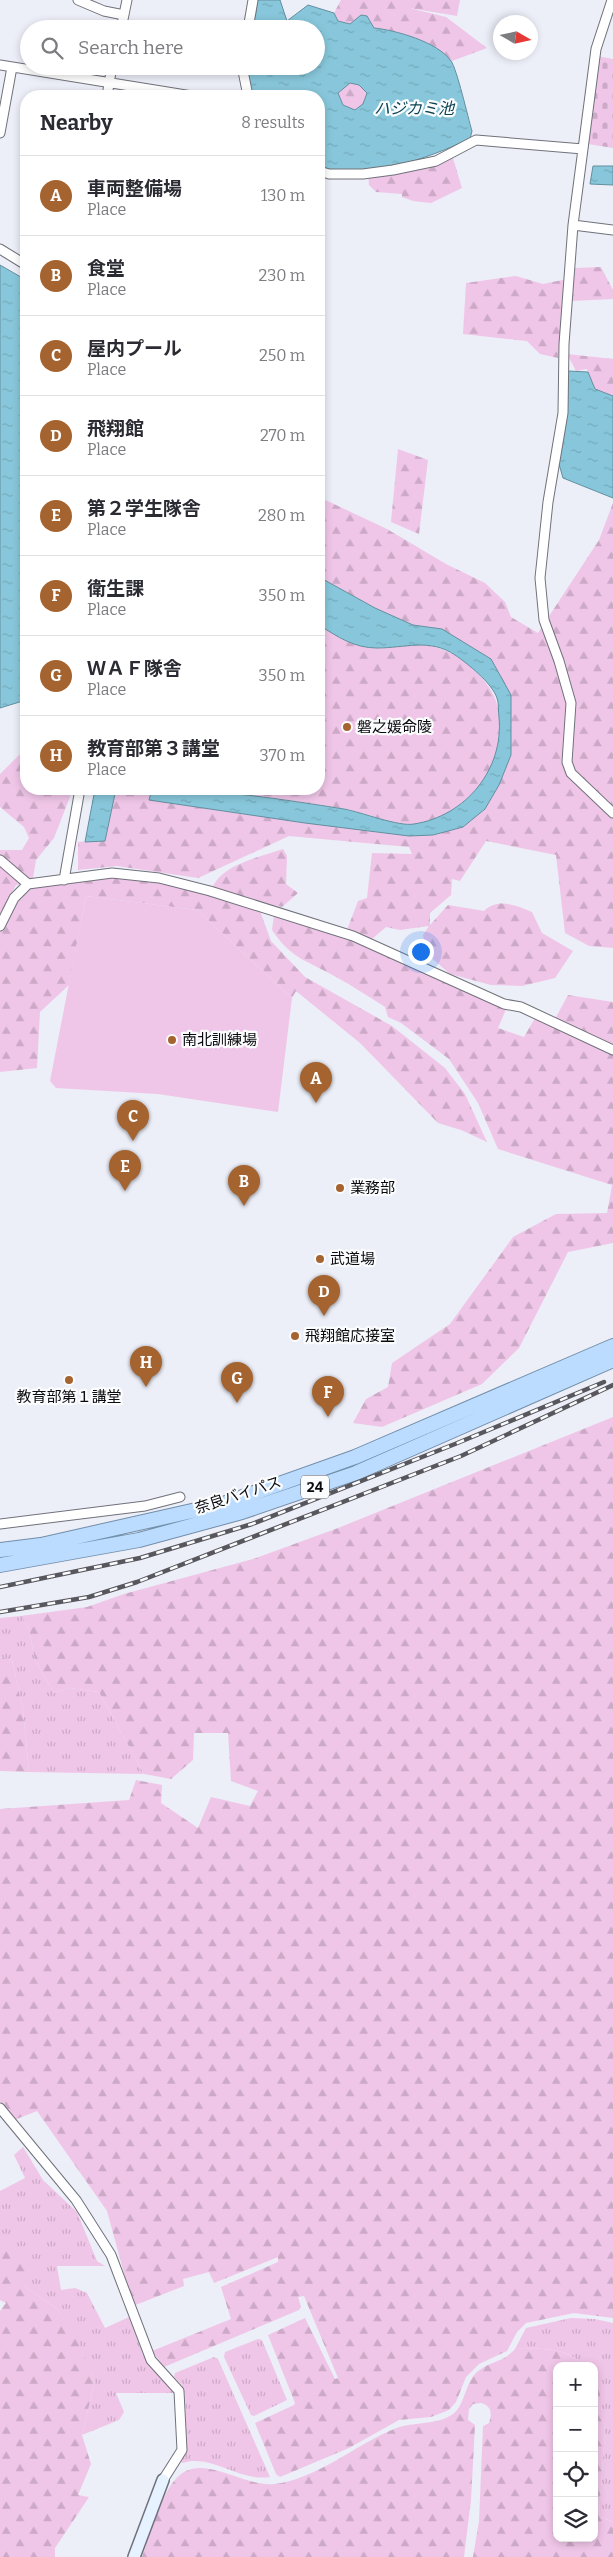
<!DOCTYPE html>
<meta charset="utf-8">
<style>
body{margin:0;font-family:Bitter,"Noto Sans JP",serif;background:#f2f2f3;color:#2b2b33}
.controls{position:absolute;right:15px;bottom:15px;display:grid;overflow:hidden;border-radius:10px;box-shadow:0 2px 8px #0003}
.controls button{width:45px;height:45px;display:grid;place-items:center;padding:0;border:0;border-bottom:1px solid #e1e1e2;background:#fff;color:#2b2b33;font:25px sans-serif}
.compass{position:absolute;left:493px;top:15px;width:45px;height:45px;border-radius:50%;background:#fff;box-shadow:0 2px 8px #0003;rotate:99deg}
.you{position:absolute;left:420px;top:951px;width:18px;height:18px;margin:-12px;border:4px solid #fff;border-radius:50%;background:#1a73e8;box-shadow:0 0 0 8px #1a73e833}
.badge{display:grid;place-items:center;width:32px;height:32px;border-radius:50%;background:#a4632f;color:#fff;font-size:16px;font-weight:700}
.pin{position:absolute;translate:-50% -41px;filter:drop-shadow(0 1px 2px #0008)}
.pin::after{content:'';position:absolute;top:26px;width:18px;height:15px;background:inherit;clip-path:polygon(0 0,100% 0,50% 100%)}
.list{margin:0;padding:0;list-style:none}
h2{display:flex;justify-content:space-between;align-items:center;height:65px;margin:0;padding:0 20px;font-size:21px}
h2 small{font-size:16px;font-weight:400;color:#7c7c81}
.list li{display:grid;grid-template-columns:32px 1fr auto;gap:15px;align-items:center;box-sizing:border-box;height:80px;padding:0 20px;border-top:1px solid #e1e1e2}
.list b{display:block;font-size:19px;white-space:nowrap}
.list p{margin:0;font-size:16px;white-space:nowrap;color:#7c7c81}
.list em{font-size:16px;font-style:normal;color:#7c7c81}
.icon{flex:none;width:28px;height:28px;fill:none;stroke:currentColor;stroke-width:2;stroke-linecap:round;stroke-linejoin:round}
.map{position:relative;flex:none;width:613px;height:2557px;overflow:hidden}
.search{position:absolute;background:#fff;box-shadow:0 2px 8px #0003;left:20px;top:20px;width:305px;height:55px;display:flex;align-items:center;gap:12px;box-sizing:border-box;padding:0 18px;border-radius:28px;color:#7c7c81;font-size:19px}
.panel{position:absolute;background:#fff;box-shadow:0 2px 8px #0003;left:20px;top:90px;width:305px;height:705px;border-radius:20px}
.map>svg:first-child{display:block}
.grass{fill:url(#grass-tufts)}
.forest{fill:url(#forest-firs)}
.cemetery{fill:url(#cemetery-stones)}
.pitch{fill:#f0c6e8}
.water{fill:url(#water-ripples);stroke:#628f9e;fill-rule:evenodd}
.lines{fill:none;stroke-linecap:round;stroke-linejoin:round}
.minor-casing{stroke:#70727b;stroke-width:11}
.secondary-casing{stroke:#70727b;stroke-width:14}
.trunk-casing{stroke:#728eaa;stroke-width:16}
.minor{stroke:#fff;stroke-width:9}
.secondary{stroke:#e6f2ff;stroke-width:11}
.trunk{stroke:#bbdcfe;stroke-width:14}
.rail-casing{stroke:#57575d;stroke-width:4.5}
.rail{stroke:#fbfcfe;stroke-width:2.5;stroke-dasharray:8;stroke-linecap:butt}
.poi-dot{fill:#a4632f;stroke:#fbfcfe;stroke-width:2}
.labels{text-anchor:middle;stroke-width:4.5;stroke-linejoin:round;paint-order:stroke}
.shield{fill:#fbfcfe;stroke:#535357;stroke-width:1}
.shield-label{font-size:14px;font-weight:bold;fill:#0b0b0f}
.poi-label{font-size:15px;fill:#0b0b0f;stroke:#fbfcfe;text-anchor:start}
.street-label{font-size:15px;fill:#0b0b0f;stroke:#fbfcfe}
.water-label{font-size:16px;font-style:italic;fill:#0a4352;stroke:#fbfcfe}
</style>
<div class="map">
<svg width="613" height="2557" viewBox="0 0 613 2557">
<defs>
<pattern id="grass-tufts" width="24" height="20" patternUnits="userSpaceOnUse" patternTransform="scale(1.25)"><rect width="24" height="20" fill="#f0c6e8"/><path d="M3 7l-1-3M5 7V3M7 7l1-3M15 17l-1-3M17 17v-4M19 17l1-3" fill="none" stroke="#cca9c6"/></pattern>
<pattern id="forest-firs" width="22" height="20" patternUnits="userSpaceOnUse" patternTransform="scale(1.25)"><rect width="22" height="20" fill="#f0c6e8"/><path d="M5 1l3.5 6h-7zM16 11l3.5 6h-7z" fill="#cca9c6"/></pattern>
<pattern id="cemetery-stones" width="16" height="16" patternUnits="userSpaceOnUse" patternTransform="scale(1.25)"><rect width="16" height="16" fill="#f0c6e8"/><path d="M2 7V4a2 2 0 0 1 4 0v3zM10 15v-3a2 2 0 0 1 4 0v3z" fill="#cca9c6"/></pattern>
<pattern id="water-ripples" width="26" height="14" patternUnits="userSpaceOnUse" patternTransform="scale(1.25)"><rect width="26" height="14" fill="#88c7db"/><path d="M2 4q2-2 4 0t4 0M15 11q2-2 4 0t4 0" fill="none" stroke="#74aabb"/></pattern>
</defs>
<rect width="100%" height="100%" fill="#eceef8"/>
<path class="grass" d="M21,1616L29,1630L35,1660L54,1693L70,1688L99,1692L144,1774L29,1772L23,1710L12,1660L0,1657V1618Z
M23,2147L43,2180L77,2212L97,2261L105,2266H57L61,2290L75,2288L87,2293L105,2328L129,2317L143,2355L175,2393H116L124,2412L119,2420L82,2435L95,2381L74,2334L56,2308L23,2285L0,2243V2191L25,2178L14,2155Z
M571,2318L595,2319L613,2323V2522L599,2516L605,2431L594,2366H584C566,2346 540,2349 515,2349L526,2328Z
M258,2339L262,2340L287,2400L254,2416L251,2415L224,2357L225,2352Z
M214,2357L218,2359L270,2477C239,2482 212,2453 182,2463L181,2461L187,2449L185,2395L182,2385L174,2377L175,2373Z"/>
<path class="forest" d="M341,0H460L457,16L409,8L446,17L487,48L452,61C428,43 403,31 374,29L361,15L350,24L338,21L334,13Z
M349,83L359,85L367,93L363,104L356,110L343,105L338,93Z
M452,155L462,188L431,203L413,201L402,197V194L376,192L369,185L368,174Z
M601,267L613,290V299L571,301L575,268Z
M516,276L543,284L567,279L558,358L540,354L527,341L463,334L466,283Z
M567,354L613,359V399L594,392L587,369L576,371Z
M398,449L428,460L419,534L391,522Z
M319,497L387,529L446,564L485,583L505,602L511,617L538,633L599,540L613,503V948L589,946L565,933L556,855L486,841L460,881L452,879L451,895L430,913V925L448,905L484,911C498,897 517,906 532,912L542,933L573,951L555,978L522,986L491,985L450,974L426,953L423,935L429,926L400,930L386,927L372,939L347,930L358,901L367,898L372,853L412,854L409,847L289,836L198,878L117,866L78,870V842L105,840L116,789H152L150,800L383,833L433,835L463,827L485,809L499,785L511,755V695L442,629L413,625L375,608L319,577Z
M319,625C337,637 354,648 377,648C388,649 400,644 411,644C436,644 457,653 475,671C501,696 502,715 497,749C491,784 448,824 412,825C394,825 365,813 346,809C295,801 243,796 192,789H319Z
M20,754L26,755V789H73L54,838L36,860L33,878L41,879L16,885L0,914V850H22L29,838L24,827L0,807V774Z
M283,849L287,856L286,884L298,893L282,907L211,891C220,864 258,858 283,849Z
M112,875C164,881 211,894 260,911L271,941L305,977L392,1026L445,1068L465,1094L487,1142L461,1130L438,1123L360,1043L296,991L292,998L197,910L86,896L69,985L40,1012L37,1068L0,1072V932L21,893L29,889Z
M274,915L362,943L415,970L434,973L507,1007L498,1028L524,1037L535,1018L613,1051V1243L568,1252L519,1348L482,1384L382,1427L353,1423L366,1399L388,1387L392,1363L450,1324L513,1237L556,1214L607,1213L612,1185L498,1149L478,1103L449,1059L401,1023L388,1017L385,1007C369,997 353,986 336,977C307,960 292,960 272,930Z
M568,995L613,1002V1046L555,1019Z
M613,1417V2318L574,2313L526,2323L517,2332L507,2351L479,2364L466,2377L456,2402L449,2410L431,2417L399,2420L349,2448L280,2477L276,2474L255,2423L294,2405L295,2403L268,2335L305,2318L335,2379L338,2378L304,2296L298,2297L301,2307L299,2310L164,2367L152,2351L231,2319L221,2287L278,2262V2257L214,2283L209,2272L183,2279L184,2286L133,2306L107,2211L37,2111L14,2120L0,2101V1809L129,1800L136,1780L162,1785L161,1803L198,1828L211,1797L250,1806L258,1791L231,1781L228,1733H194L193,1760L171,1779L144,1774L99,1692L70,1688L54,1693L35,1660L29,1630L21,1616L87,1607L124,1594L253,1559L338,1528Z
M0,1657L12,1660L23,1710L29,1772L0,1771Z
M0,2243L16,2249L26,2264L23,2285L56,2308L75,2334L95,2381L82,2435L91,2464L78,2495L89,2497L55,2548V2557H0V2311L6,2303L0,2300Z
M515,2349C540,2349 566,2346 584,2366H557V2538H594V2376L598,2381L605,2431L599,2516L613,2522V2557H473L479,2521L483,2426L489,2423C492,2414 492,2406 481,2403L473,2404L469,2409L468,2420L475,2425L471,2500L464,2557H142C150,2534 163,2482 186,2471C211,2459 246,2487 274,2484C313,2481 359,2443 394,2429C412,2421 436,2426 453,2414C465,2405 465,2383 477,2372C489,2361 503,2363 515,2349Z"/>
<path class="cemetery" d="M597,56L613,59V148L588,144Z"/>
<path class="pitch" d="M86,896L197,910L292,998L278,1112L158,1094L56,1088L50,1081Z"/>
<path class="water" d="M259,0H280L287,21L308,5L334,13L338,21L350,24L361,15L367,16L374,28C395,30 438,42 451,61C457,69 468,118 472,131L470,139C427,158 366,182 319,167V96H252L247,66H316V29H251L256,12V2ZM350,83L359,85L367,93L363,104L355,110L343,105L338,93Z
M593,166H613V185L590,184Z
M0,265L26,280V700L0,708Z
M568,371L588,372L595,389L613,396V498L563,478L559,464Z
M319,577L375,608L413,625L442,629L491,659L511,695V755L499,785L485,809L463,827L433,835L409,836L305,823L149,800L152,789C216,789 281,799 344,809C361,812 399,827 414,824C466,816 504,769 499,717C498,711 499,703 497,698C492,683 467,663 455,655C430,638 405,648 377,648C354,648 338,637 319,625Z
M95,789H116L105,841L85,842Z"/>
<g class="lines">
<g class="minor-casing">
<path id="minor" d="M78,0L104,11L124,15
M612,0L596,49L583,149L573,225L564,344L563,413L548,502L540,578L544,620L559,661L571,703L567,762L571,773L613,813
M121,29L127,0
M248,29L253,0
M0,65L192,96
M242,66L248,96
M107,96L112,66
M0,133L12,67
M319,171L329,174H363L393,170L436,161L476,140L583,149
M573,225L613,230
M0,249L26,265
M0,860L28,884
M64,880L80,789
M0,926L14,898L28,884L112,873L159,878L210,891L353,936L504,1004L521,1007L613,1050
M0,1524L145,1506L180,1497
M0,2108L76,2200L111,2255L151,2360L179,2391L182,2450L163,2480"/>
</g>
<g class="secondary-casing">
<path id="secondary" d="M134,2557L163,2480"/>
</g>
<g class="trunk-casing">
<path id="trunk" d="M0,1550L41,1545L223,1504L355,1457L613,1346
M0,1565L139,1540L242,1512L356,1473L613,1360"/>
</g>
<use href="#minor" class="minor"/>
<use href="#secondary" class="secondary"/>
<use href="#trunk" class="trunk"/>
<g class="rail-casing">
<path id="rail" d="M0,1587L140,1558L252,1524L455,1444L604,1382
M0,1612L89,1597L137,1582L461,1456L613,1385"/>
</g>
<use href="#rail" class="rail"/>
</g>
<g class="poi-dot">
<circle cx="347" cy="727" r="5"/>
<circle cx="172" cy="1040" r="5"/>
<circle cx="340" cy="1188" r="5"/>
<circle cx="320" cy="1259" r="5"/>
<circle cx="295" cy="1336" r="5"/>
<circle cx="69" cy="1380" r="5"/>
</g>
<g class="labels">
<rect class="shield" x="301" y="1475.5" width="28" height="23" rx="4"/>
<g class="shield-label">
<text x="315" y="1492">24</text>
</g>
<g class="poi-label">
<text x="357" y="732">磐之媛命陵</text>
<text x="182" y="1045">南北訓練場</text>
<text x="350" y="1193">業務部</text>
<text x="330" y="1264">武道場</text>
<text x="305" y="1341">飛翔館応接室</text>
<text x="69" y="1402" text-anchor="middle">教育部第１講堂</text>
</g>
<g class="street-label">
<text transform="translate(238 1495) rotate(-18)" y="5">奈良バイパス</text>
</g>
<g class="water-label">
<text x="414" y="114">ハジカミ池</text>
</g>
</g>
</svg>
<div class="controls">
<button>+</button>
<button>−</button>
<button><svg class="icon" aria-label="locate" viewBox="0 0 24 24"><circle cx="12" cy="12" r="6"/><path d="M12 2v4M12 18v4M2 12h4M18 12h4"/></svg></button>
<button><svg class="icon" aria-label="layers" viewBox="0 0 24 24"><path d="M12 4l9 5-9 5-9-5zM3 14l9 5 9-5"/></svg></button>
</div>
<svg class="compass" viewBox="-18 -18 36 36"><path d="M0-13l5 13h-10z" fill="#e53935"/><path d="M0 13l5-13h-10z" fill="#7c7c81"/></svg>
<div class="you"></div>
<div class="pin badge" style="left:316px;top:1103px">A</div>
<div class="pin badge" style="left:244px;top:1206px">B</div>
<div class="pin badge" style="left:133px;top:1141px">C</div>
<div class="pin badge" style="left:324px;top:1316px">D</div>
<div class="pin badge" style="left:125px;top:1191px">E</div>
<div class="pin badge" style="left:328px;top:1417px">F</div>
<div class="pin badge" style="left:237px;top:1403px">G</div>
<div class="pin badge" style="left:146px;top:1387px">H</div>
<div class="search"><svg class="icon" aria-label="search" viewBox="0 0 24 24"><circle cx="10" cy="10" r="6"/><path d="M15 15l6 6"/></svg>Search here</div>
<section class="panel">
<h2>Nearby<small>8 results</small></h2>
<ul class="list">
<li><span class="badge">A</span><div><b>車両整備場</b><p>Place</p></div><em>130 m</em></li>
<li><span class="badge">B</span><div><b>食堂</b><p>Place</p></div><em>230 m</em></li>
<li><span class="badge">C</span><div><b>屋内プール</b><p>Place</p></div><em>250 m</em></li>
<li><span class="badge">D</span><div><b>飛翔館</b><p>Place</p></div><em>270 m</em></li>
<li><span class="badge">E</span><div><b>第２学生隊舎</b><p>Place</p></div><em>280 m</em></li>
<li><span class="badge">F</span><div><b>衛生課</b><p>Place</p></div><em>350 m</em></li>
<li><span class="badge">G</span><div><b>ＷＡＦ隊舎</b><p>Place</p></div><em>350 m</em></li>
<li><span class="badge">H</span><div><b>教育部第３講堂</b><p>Place</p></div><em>370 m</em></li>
</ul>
</section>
</div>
